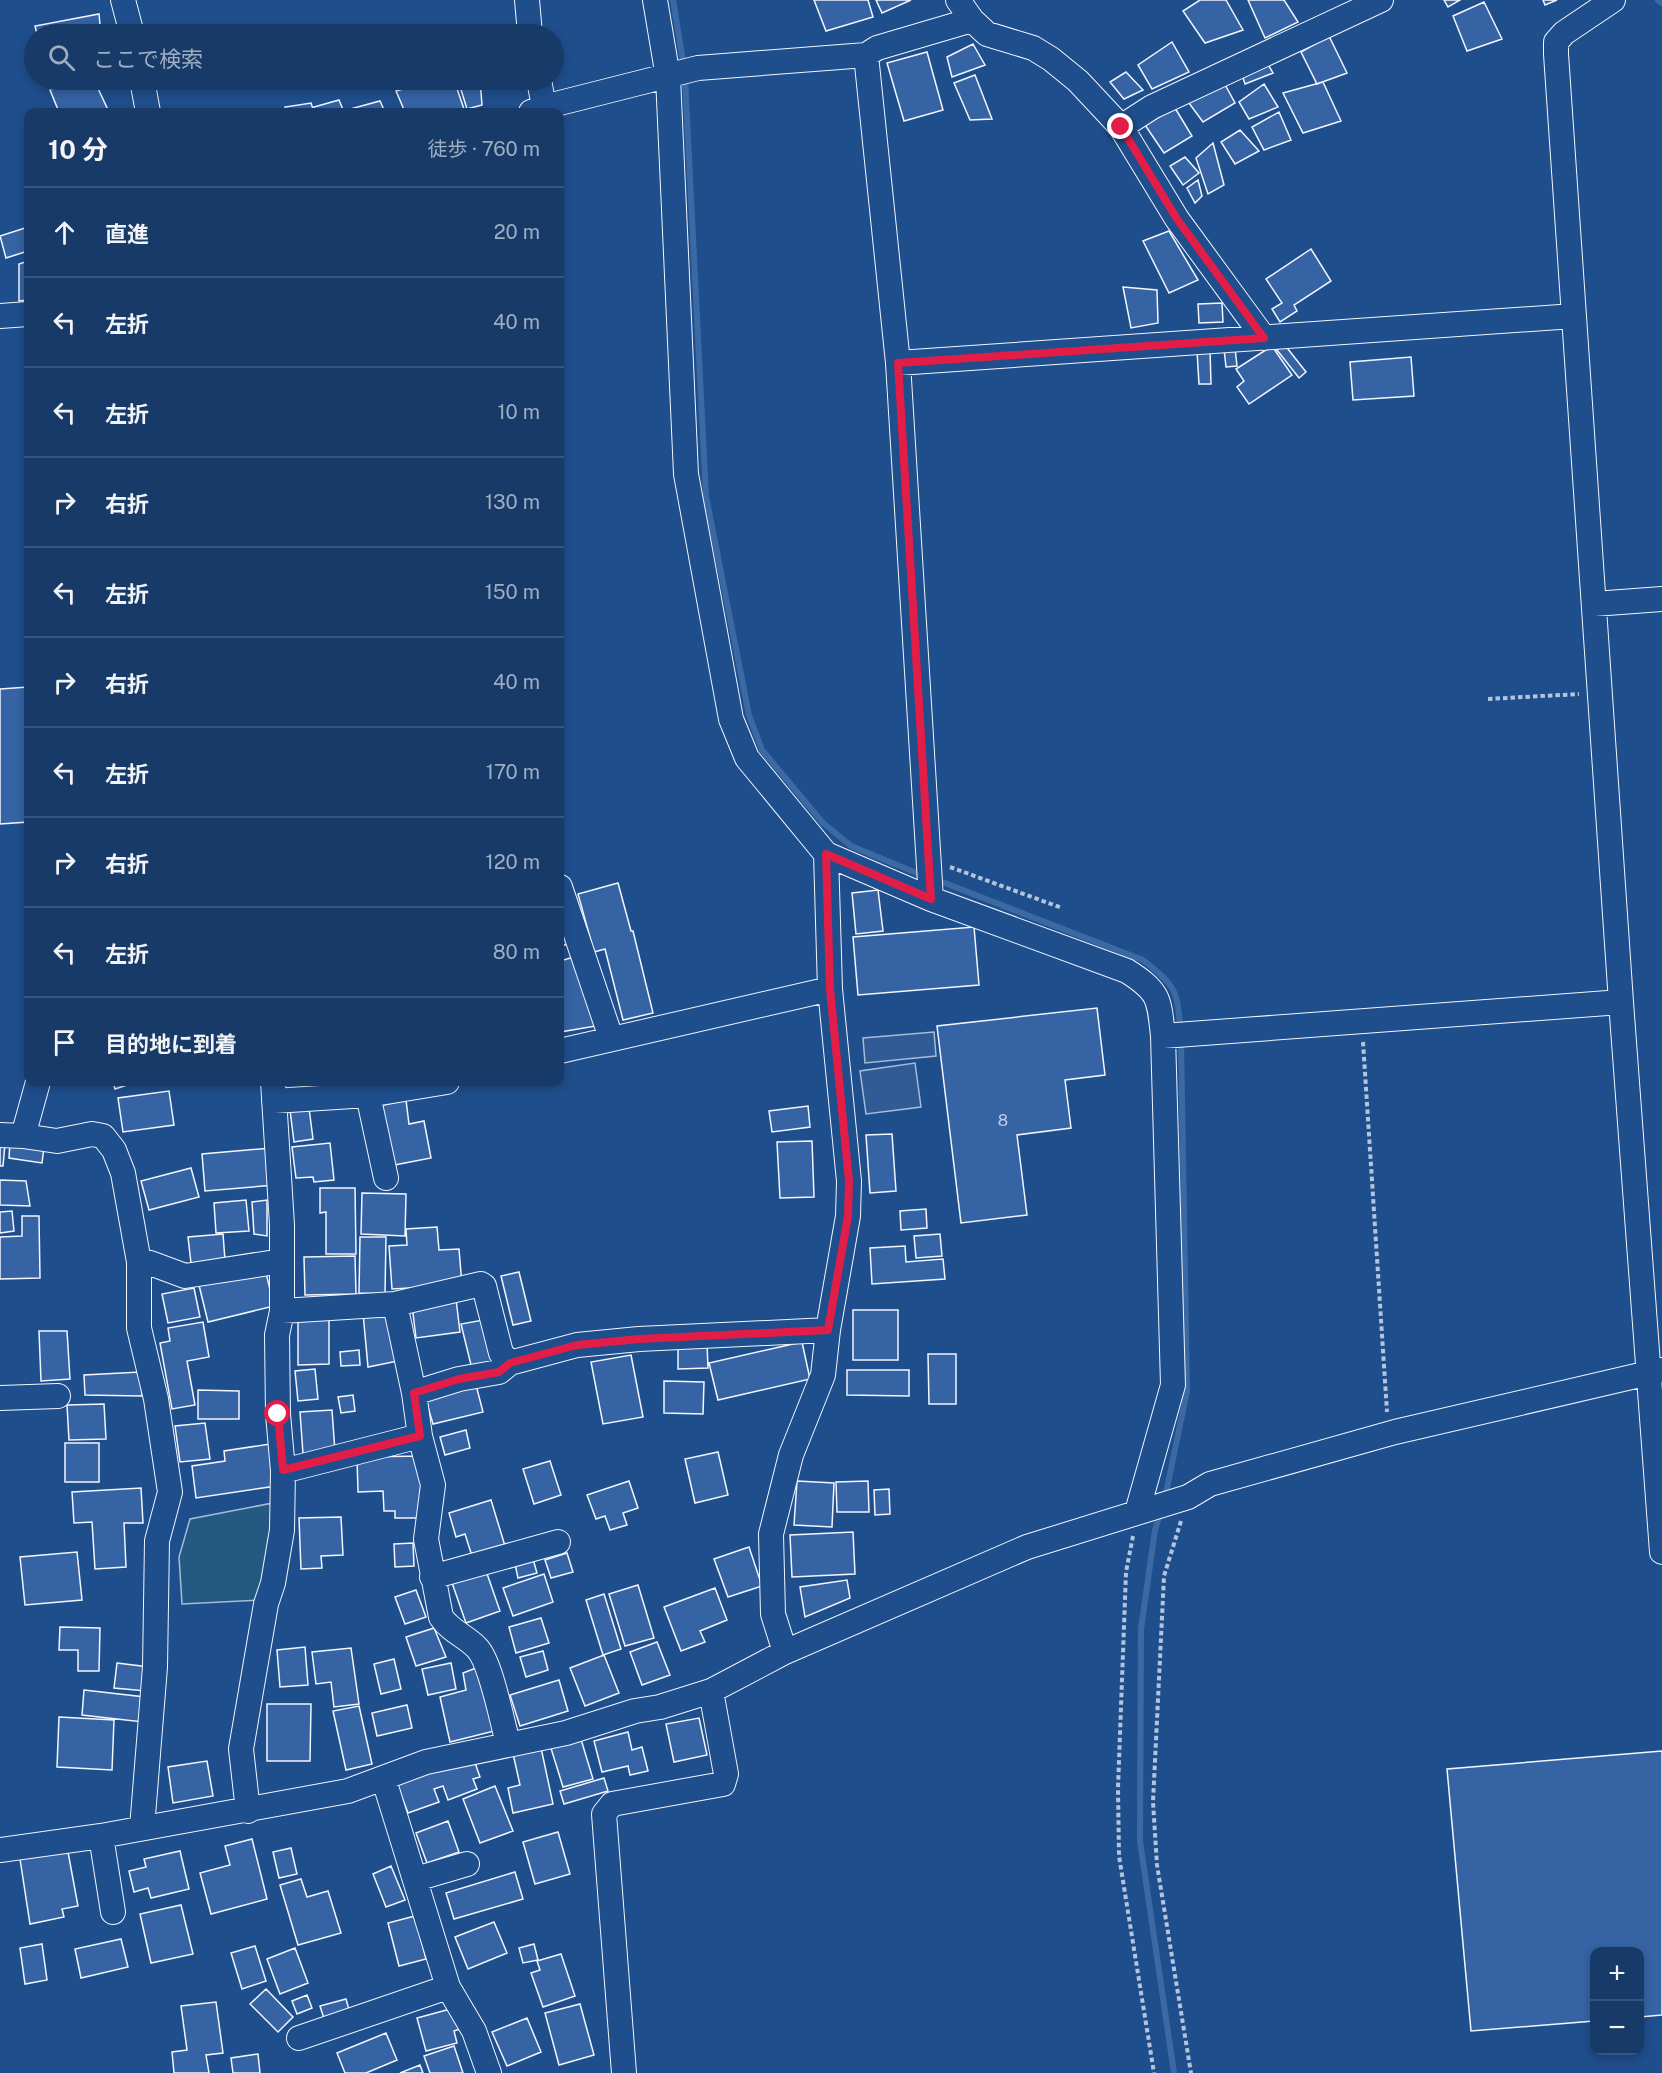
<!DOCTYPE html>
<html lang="ja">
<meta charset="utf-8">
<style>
body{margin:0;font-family:"Public Sans","Noto Sans JP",sans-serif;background:#20416f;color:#f1f3f6}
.controls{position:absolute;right:18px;bottom:18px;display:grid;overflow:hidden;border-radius:12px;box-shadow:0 3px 9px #0003}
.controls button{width:54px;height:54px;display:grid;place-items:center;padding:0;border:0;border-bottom:2px solid #36547d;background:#173a69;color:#f1f3f6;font:30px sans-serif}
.stop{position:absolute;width:18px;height:18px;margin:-14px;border:4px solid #e11d48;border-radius:50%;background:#fff}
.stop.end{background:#e11d48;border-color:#fff;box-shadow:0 2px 6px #0008}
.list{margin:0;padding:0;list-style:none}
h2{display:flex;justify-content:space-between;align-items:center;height:78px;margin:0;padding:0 24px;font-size:26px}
h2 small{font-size:20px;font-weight:400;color:#9eadc0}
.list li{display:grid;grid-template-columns:39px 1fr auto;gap:18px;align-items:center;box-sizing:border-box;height:90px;padding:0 24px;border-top:2px solid #36547d}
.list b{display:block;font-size:22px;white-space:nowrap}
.list em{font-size:20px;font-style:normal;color:#9eadc0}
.icon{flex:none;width:33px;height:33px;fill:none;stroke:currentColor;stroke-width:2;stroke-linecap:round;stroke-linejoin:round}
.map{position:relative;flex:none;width:1662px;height:2073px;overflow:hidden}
.search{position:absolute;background:#173a69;box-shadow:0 3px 9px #0003;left:24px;top:24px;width:540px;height:66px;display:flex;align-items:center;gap:15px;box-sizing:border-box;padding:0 21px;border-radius:33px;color:#9eadc0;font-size:22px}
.panel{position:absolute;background:#173a69;box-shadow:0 3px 9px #0003;left:24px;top:108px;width:540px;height:978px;border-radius:12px}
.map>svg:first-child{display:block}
.green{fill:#245a82;stroke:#a8bbd7;stroke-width:1.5}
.parking{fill:#305b95;stroke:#a8bbd7;stroke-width:1.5}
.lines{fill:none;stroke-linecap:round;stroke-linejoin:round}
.stream{stroke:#3b69a3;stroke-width:6}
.building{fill:#3563a3;stroke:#f2f6ff;stroke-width:1.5}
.minor-casing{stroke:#f2f6ff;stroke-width:26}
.path{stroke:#b3c4dc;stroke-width:4;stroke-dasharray:4.5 3;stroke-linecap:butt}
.minor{stroke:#1f4e8c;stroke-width:24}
.route{stroke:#e11d48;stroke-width:8}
.labels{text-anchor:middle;stroke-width:4.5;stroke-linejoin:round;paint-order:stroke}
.number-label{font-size:16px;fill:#c3d1e8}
</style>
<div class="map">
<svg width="1662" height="2073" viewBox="0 0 1662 2073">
<rect width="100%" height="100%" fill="#1f4e8c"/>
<path class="green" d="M278,1502L263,1600L182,1604L179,1557L190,1519Z"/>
<path class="parking" d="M934,1032L936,1056L865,1063L863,1038Z
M915,1063L921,1107L866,1114L860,1071Z"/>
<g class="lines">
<path class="stream" d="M673,0L684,67
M1658,0L1662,3
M685,78L706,496L749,715L762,750L823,823L851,846L924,876
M937,880L1143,960C1174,985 1178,989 1180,1029
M1165,1498L1187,1391L1181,1039
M1160,1513L1155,1530L1141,1629L1140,1841L1174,2073"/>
</g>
<path class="building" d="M814,0H868L873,17L826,31Z
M876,0H911L882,13Z
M1200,0H1226L1243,30L1205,43L1183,11Z
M1248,0H1284L1298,22L1265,38Z
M1444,0H1460L1448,7Z
M1543,0H1557L1545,5Z
M1484,2L1502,39L1467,51L1453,16Z
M99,14L101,34H37L35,26Z
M1329,36L1347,73L1317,84L1301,52Z
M1172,42L1189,72L1152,89L1138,65Z
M973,44L985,65L952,77L947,57Z
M927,52L943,110L904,121L887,63Z
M1265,59L1273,73L1245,84L1241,71Z
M1126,72L1143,90L1124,99L1110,82Z
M975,75L992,119L970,120L954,83Z
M1222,79L1235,103L1203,122L1186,99Z
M71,80H94L109,112H59L50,90Z
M102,80H119L106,87Z
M437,80H454L464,109L453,112H405L396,91Z
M458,80H480L482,105L467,109Z
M1323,82L1341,121L1303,133L1283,93Z
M1264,84L1278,107L1249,119L1239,102Z
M339,100L344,112H316L314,107Z
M380,101L385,112H350V109Z
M311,103L314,112H287L285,107Z
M1175,108L1192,136L1164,153L1145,125Z
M1279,112L1291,140L1264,150L1252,127Z
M1240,130L1259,151L1235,164L1221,142Z
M1213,143L1224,185L1208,194L1196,158Z
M1185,157L1199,173L1183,185L1170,166Z
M1198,180L1202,196L1195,203L1187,188Z
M28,227V251L6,258L0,236Z
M1169,231L1198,280L1169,293L1143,241Z
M1311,249L1331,281L1294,305L1297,311L1280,322L1272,309L1282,303L1266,279Z
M28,261V300L19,301V264Z
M1123,287L1157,290L1158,323L1131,328Z
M1222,303L1223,322L1199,323L1198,304Z
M1284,344L1306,372L1299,378L1277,350Z
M1272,346L1292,375L1249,404L1237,387L1244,381L1236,369Z
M1235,348L1237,366L1226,367L1224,349Z
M1210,350L1211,384H1199L1197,351Z
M1411,357L1414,396L1353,400L1350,362Z
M28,687V822L0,824V689Z
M618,883L631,931H633L653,1013L623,1020L605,949L594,952L578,894Z
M878,890L883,931L856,934L852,893Z
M560,914L569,944L560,946Z
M974,927L979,985L858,995L853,937Z
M574,957L596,1026L560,1032V961Z
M1097,1008L1105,1075L1065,1080L1071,1128L1017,1135L1027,1215L961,1223L937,1026Z
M113,1082H136L115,1089Z
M169,1091L174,1125L123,1132L118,1098Z
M406,1100L409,1124L424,1121L431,1158L389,1166L379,1106Z
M808,1106L810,1127L772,1132L769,1111Z
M309,1108L313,1139L294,1142L290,1110Z
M892,1134L896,1191L870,1193L866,1135Z
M812,1141L814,1197L780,1198L777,1142Z
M10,1142L44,1147L42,1163L9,1158Z
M330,1143L334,1180L314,1182L313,1177L296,1178L292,1147Z
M0,1144H5L3,1166H0Z
M272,1148L275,1185L205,1191L202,1154Z
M191,1168L199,1197L149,1210L141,1181Z
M0,1180L26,1181L30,1206L0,1205Z
M320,1188H355L356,1254H326V1212L320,1213Z
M362,1193L406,1194L405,1236L361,1234Z
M246,1200L249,1231L216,1233L214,1203Z
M267,1200V1236L254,1234L252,1202Z
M926,1209L927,1228L901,1230L900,1211Z
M12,1211L14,1231L0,1233V1212Z
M22,1216H39L40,1278L0,1279V1237L22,1236Z
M437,1227L439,1250L459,1249L462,1285L392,1289L389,1246L407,1245L406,1229Z
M223,1234L225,1260L191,1263L188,1237Z
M940,1234L942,1256L916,1258L914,1236Z
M360,1237H386L385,1294L359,1293Z
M905,1246L906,1262L943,1259L945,1279L872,1284L870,1248Z
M355,1256L356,1294L305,1295L304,1257Z
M519,1272L531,1321L513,1325L501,1276Z
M266,1273L274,1306L208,1322L198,1281L223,1277L224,1282Z
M194,1288L200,1317L168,1323L162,1294Z
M456,1299L460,1332L416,1338L412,1305Z
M853,1310H898V1360H853Z
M389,1312L398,1361L368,1367L363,1313Z
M298,1320H329V1364L298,1365Z
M483,1320L492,1362L471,1365L461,1324Z
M203,1322L209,1357L187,1361L195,1405L172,1409L160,1343L170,1341L168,1328Z
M39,1331H67L70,1379L41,1381Z
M802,1342L810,1379L718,1400L709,1363Z
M678,1344H707L708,1368L678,1369Z
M359,1350L360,1365L341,1366L340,1352Z
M928,1354H956V1404H929Z
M631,1355L643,1417L603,1424L591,1362Z
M315,1369L318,1399L298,1401L295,1371Z
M847,1370H909V1396L847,1395Z
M140,1372L142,1396L85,1395L84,1375Z
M664,1381L704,1382L703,1414L664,1413Z
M476,1385L483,1412L433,1424L425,1397Z
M198,1390L239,1391V1419H198Z
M353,1395L355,1411L341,1413L338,1397Z
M104,1404L106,1439L69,1440L67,1405Z
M332,1410L335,1452L303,1454L300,1412Z
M205,1423L210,1459L180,1462L175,1426Z
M466,1430L470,1448L445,1455L440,1437Z
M65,1443H99V1482H65Z
M270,1444L276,1486L196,1498L192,1466L225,1461L224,1451Z
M718,1452L728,1495L695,1503L685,1459Z
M425,1456L426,1489L420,1490L421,1518H395V1511H384L383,1491L358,1492L357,1457Z
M550,1461L561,1495L534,1504L523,1469Z
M629,1481L638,1508L623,1513L627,1525L610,1530L605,1516L596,1519L587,1495Z
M797,1481L834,1483L832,1527L794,1525Z
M868,1481L869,1512H837L836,1482Z
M141,1488L143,1523H124L126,1567L95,1569L92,1522L74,1523L72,1492Z
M889,1489L890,1514L875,1515L874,1490Z
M491,1500L505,1546L472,1556L465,1534L456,1537L449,1513Z
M341,1517L343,1555L321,1556L322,1568L301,1569L299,1518Z
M853,1532L855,1574L792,1577L790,1535Z
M413,1543L414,1566L395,1567L394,1544Z
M749,1547L762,1586L728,1597L714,1559Z
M77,1552L82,1600L25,1605L20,1557Z
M567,1553L573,1572L551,1578L545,1560Z
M533,1559L537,1573L518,1578L515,1564Z
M484,1565L500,1611L466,1623L450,1577Z
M544,1574L553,1602L513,1616L503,1588Z
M847,1580L850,1598L805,1617L800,1587Z
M638,1585L654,1638L625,1646L609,1594Z
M715,1588L727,1620L700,1631L705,1642L681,1651L664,1607Z
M416,1590L426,1617L405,1624L395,1597Z
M604,1594L621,1649L603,1655L586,1600Z
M541,1618L549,1643L516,1653L509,1627Z
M60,1627L100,1628L99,1671H78V1650H59Z
M434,1628L446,1657L416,1666L406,1637Z
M657,1642L670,1675L642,1685L630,1652Z
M305,1647L308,1685L280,1687L277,1650Z
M351,1648L359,1704L334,1707L331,1682L316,1684L312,1652Z
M543,1651L548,1670L526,1677L520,1657Z
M604,1655L619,1693L585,1706L570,1668Z
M394,1659L401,1689L381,1694L374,1664Z
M117,1663L149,1667L146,1691L114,1688Z
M451,1663L456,1689L428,1695L422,1669Z
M476,1668L494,1731L450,1742L440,1697L466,1690L463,1673Z
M559,1680L568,1711L520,1726L510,1695Z
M84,1690L145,1697L143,1722L82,1715Z
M267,1704H311L310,1761H267Z
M407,1705L412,1728L377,1736L372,1713Z
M359,1706L372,1764L346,1770L333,1711Z
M59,1717L114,1720L112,1770L57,1767Z
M699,1718L707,1755L674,1762L666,1724Z
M628,1732L632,1750L642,1747L648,1771L630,1775L628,1766L602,1772L594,1741Z
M580,1736L593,1779L563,1787L550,1745Z
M540,1743L553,1804L513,1813L508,1788L520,1785L512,1749Z
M1662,1751V2015L1640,2017V1952H1594V2021L1471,2031L1447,1769Z
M473,1757L480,1777L473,1779L477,1789L448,1800L443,1786L434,1789L439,1802L408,1813L397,1784Z
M207,1761L213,1796L173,1803L168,1767Z
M604,1778L608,1791L564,1804L560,1791Z
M495,1786L513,1831L480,1843L463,1799Z
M448,1821L459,1852L427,1863L416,1833Z
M558,1832L570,1874L535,1884L523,1842Z
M252,1839L267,1899L211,1914L200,1873L230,1865L225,1846Z
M291,1848L297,1874L279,1878L273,1852Z
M180,1851L189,1889L151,1898L148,1888L134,1892L129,1871L146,1867L144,1859Z
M68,1852L78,1906L62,1909L64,1917L30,1924L20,1859Z
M391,1866L405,1900L386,1907L373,1874Z
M515,1872L523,1899L454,1919L446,1893Z
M301,1879L307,1897L328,1891L341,1933L298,1945L280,1885Z
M181,1905L193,1954L151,1963L140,1914Z
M415,1916L426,1959L399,1966L388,1923Z
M494,1922L507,1953L468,1969L455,1937Z
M121,1939L128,1967L81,1978L75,1949Z
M42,1944L47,1980L25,1984L20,1948Z
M534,1944L538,1960L523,1963L519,1948Z
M255,1946L266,1981L242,1989L231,1953Z
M295,1948L308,1983L280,1994L267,1959Z
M561,1954L575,1996L543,2007L531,1973L540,1970L537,1961Z
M266,1989L293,2017L278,2032L250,2004Z
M307,1995L312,2008L297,2014L292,2001Z
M346,1999L351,2017L326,2025L320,2006Z
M216,2002L223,2053L206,2055L209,2073H174L172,2052L187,2050L181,2006Z
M580,2004L594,2055L559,2065L545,2013Z
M454,2008L460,2029L454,2031L457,2043L426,2051L417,2018Z
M527,2018L541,2052L507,2066L492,2032Z
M386,2033L397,2060L366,2073H345L337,2053Z
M454,2046L463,2073H430L424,2056Z
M258,2054L260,2073H233L231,2058Z
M420,2065L423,2073H400Z"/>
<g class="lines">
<g class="minor-casing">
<path id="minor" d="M123,0L132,34
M527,0L530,34
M655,0L668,77L686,474L731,719L747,758L826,854L931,899L898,363L866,55
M958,0L972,20L987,34L1033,48L1051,59L1078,81L1121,127L1177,219L1264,338
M1613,0L1564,33L1556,42V54L1621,1002L1662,1552
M142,80L148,112
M539,80L544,107
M531,112L544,107L698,68L866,55L877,48L972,20
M1121,127L1152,107L1381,0
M0,316L28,314
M898,363L1574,316
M1594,604L1662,599
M560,887L611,1038
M931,899L1127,971C1160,992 1159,999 1163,1036L1173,1385L1137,1512
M1163,1036L1621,1002
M560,1051L830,989
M368,1095L386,1178
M274,1101L368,1095L447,1082
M0,1135L23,1136L38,1082
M23,1136L57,1141L92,1134L103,1136L114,1150L123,1173L139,1262V1328L156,1399L170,1492L157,1541L155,1667L142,1828
M139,1262L150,1263L185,1276L282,1261
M395,1304L414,1393L420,1436L433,1485L426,1539L441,1617C451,1632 466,1636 477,1648C491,1662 502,1722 508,1743
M282,1311L395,1304L481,1284L484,1286L501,1353L510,1363
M414,1393L459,1379L499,1372L510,1363L577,1345L639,1339L828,1330
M0,1398L58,1396
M283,1471L420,1436
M432,1577L558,1542
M785,1652L773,1614L771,1534L791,1455L823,1375L828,1330L848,1216L849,1181L830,989L826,854
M384,1780L448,1987L474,2031L489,2073
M248,1811L241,1749L266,1604L273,1583L282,1530L283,1471L278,1414L277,1335L282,1311V1225L273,1082
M101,1836L113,1912
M0,1850L101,1836L348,1791L426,1762L566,1733L635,1711L660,1707L711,1691L785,1652L1027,1547L1188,1497L1210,1484L1395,1432L1662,1370
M416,1879L467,1864
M299,2038L448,1987
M624,2073L604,1814L612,1804L723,1784L726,1774L711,1691"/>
</g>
<path class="path" d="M1488,699L1579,694
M950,867L1062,908
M1363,1042L1387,1412
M1181,1521L1164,1576L1153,1802L1157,1865L1191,2073
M1133,1536L1126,1572L1118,1788L1119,1856L1154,2073"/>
<use href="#minor" class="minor"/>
</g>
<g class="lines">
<path class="route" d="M278,1414L283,1470L420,1436L414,1393L459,1379L499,1372L510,1363L577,1345L639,1339L828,1330L848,1216L849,1181L830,989L826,854L931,899L898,363L1264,338L1177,219L1121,127"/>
</g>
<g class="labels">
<g class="number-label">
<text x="1003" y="1126">8</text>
</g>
</g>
</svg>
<div class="controls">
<button>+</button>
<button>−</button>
</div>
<div class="stop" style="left:278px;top:1414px"></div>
<div class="stop end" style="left:1121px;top:127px"></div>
<div class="search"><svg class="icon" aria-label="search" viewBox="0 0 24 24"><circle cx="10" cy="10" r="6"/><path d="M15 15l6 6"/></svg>ここで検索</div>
<section class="panel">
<h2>10 分<small>徒歩 · 760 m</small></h2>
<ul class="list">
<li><svg class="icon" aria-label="ahead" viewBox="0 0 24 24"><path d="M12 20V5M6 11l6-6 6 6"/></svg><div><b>直進</b></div><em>20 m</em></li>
<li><svg class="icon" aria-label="left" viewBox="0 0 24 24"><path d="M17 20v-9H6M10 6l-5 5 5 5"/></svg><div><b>左折</b></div><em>40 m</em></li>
<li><svg class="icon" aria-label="left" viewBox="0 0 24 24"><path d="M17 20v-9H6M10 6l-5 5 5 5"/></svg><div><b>左折</b></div><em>10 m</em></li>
<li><svg class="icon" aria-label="right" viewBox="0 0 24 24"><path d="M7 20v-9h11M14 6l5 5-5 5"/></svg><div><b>右折</b></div><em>130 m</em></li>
<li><svg class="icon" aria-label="left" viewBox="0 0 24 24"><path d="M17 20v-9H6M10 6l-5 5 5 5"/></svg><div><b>左折</b></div><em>150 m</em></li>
<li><svg class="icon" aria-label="right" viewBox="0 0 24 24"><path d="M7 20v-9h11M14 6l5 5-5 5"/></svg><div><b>右折</b></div><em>40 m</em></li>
<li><svg class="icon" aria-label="left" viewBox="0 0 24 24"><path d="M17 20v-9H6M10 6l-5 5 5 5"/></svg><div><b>左折</b></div><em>170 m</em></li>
<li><svg class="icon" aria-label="right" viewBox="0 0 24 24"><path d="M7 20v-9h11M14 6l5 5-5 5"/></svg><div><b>右折</b></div><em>120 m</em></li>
<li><svg class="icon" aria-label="left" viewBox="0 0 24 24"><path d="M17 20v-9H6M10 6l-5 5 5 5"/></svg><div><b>左折</b></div><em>80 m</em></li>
<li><svg class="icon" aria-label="arrive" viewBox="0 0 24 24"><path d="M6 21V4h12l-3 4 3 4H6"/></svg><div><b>目的地に到着</b></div></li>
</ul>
</section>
</div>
